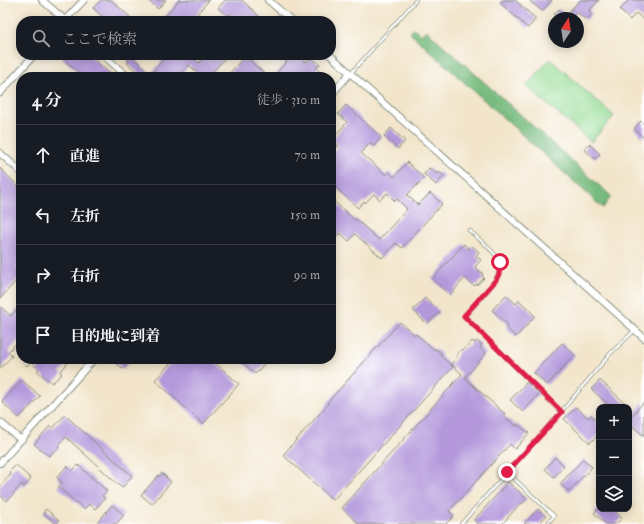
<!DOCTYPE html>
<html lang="ja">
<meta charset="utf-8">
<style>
body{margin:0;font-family:"IM FELL Double Pica","Noto Serif JP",serif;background:#20242c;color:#f1f3f6}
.controls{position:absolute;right:12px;bottom:12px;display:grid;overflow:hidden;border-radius:8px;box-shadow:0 2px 10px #0003}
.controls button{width:36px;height:36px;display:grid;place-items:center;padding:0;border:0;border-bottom:1px solid #363941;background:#171b24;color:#f1f3f6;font:20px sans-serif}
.compass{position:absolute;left:548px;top:12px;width:36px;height:36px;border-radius:50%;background:#171b24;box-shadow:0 2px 10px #0003;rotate:12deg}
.stop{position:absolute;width:12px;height:12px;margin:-9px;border:3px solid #e11d48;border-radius:50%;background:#fff}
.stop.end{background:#e11d48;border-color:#fff;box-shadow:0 1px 4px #0008}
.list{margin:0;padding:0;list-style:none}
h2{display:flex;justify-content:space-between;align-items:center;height:52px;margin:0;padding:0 16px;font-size:17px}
h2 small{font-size:13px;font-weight:400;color:#9ea1a6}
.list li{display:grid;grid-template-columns:26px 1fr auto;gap:12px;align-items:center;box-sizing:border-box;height:60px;padding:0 16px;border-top:1px solid #363941}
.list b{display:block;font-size:15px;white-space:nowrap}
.list em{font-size:13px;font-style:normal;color:#9ea1a6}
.icon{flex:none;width:22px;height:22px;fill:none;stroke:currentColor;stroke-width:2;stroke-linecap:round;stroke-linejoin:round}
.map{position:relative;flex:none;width:644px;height:524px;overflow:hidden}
.search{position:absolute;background:#171b24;box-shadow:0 2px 10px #0003;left:16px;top:16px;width:320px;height:44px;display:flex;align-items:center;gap:10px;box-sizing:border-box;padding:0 14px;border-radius:16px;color:#9ea1a6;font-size:15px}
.panel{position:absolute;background:#171b24;box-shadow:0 2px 10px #0003;left:16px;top:72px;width:320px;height:292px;border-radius:16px}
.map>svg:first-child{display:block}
.green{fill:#94db94;stroke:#5a8c64}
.forest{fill:#77bb7e;stroke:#4b7c59}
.building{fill:#b498db}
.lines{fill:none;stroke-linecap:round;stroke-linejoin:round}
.service-casing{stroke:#889180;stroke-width:4}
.tertiary-casing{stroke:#889180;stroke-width:8}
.service{stroke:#fff;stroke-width:2.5}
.tertiary{stroke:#fff;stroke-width:6}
.route{stroke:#e11d48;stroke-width:5}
</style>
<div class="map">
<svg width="644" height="524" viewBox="0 0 644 524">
<rect width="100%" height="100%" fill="#fff"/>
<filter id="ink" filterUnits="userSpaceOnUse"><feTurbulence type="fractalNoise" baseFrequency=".025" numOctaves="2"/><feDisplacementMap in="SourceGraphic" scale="8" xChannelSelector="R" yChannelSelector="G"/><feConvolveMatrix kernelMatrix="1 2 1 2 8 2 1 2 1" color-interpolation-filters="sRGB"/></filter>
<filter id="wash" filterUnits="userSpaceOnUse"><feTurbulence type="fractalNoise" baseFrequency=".012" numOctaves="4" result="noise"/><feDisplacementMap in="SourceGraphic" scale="16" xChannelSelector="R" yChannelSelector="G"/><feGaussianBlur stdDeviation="0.9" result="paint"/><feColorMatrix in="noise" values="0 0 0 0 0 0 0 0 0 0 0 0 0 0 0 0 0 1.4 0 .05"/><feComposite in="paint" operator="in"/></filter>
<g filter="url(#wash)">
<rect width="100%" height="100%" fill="#f2e5cb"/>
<path class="green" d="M550,59L614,116L591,142L526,86Z"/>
<path class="forest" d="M414,28L421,35L426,30L611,196L603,208L410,33Z"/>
<g id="blocks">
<path class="building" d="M101,0H111L130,17L126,21H107L93,8Z
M148,0H166L158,9Z
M179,0H209L191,21H161Z
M225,0H242L261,18L258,21H238L230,14L228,16L218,8Z
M503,0H515L536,19L528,28L500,3Z
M529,0H552L542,11Z
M580,0H599L589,11L592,14L586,20L577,12L571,18H559L554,14L559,9L566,15Z
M629,0H644V20L636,13L630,20L620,10Z
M59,55H89L114,77H83Z
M123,55H130L151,74L167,55H189L199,63L206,55H228L208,77H202L189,65L179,77H143L127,63L129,61Z
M281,55H299L306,62L310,58L320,64L316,68L326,77H273L287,61Z
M245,56L268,77H226Z
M346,105L381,137L374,146L370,143L361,153L386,175L389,172L394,177L407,162L424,178L407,195L418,205L430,193L442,204L402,248L396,243L382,258L355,234L349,241L340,233L331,243V199L355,220L356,219L379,240L407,209L397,199L395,201L387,193L380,200L374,194L365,203L364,201L358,208L334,186L331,189V154L339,146L332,140L347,122L338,114Z
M641,121L644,124V138L634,129Z
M391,128L405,141L398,149L384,136Z
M589,144L600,154L595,159L584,149Z
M0,168L21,189V263L16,268L21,272V275L0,299Z
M429,168L437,174L439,172L444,176L436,185L424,174Z
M464,244L469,249L472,246L479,252L476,256L481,260L475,267L483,274L482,276L484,278L477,285L476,284L474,286L465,278L450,295L432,279Z
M506,295L516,304L519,300L535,316L516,337L506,328L508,325L492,310Z
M425,298L440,312L427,324L413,310Z
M0,306L11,316L17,309L21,313V341H18L8,352L12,356L0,369Z
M400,322L415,335L416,334L429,345L435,350L436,349L442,354L440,355L453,367L333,500L283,455L321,412L328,404L327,403Z
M472,341L475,343L477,341L482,345L480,348L486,353L465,378L505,414L503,415L516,426L517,424L529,433L515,449L510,444L449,511L454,516L446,524H359L342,508L462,374L451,364L455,360L459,351L466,348Z
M562,343L575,355L547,385L534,373Z
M26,359H71L60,372L62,374L52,383L37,371L39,369L31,362L27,366L23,362Z
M111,359H132L123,369Z
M174,359H211L239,384L203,424L155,380Z
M239,359H269L255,374Z
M22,380L40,396L19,418L2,402Z
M600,380L629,407H611L591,389Z
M527,382L539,394L523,412L510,400Z
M644,402V436L629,423V419Z
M576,407L588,418L591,415L598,422L596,425L599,428V434L590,443L564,419Z
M65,415L132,476L122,488L66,437L58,446L59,447L56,451L55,450L49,456L34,444L50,426L53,428Z
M555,457L564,466L554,477L545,469Z
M583,459L592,467L569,492L560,484Z
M16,465L31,479L24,487L22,484L7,501L0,495V486L11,474L9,472Z
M78,465L107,491L102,496L105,498L95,509L89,504L84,509L58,487L62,483L57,477L67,466L72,471Z
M162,473L171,482L152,504L141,495L159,475L160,476Z
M508,482L527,499L522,504L521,503L502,524H478L474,520Z
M112,505L124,515L116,524H96Z
M46,509L59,520L56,524L43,513Z
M538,509L546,516L539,524H524Z
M598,509H613L622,518L616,524H606L594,513Z"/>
</g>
</g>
<g filter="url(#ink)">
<use href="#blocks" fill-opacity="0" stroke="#889180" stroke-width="1"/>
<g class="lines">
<g class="service-casing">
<path id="service" d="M351,73L416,0
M469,230C477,238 497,253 500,262C504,278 474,305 464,316L561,412
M507,472L554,516L547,524
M461,524L561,412L610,354L635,330"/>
</g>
<g class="tertiary-casing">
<path id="tertiary" d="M42,0L66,21
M268,0L292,21
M64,21L84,0
M103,55L128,77
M330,55L644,338
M0,93L34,55
M331,95L350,73
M0,153L21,172
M0,422L21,440
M0,463L94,359"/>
</g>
<use href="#service" class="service"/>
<use href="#tertiary" class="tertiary"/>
</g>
</g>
<g class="lines" filter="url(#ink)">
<path class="route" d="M500,262L499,274L496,280L464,316L562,412L507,472"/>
</g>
</svg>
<div class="controls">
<button>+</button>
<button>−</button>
<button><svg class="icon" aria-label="layers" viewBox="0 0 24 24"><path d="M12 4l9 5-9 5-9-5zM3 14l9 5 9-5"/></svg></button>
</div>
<svg class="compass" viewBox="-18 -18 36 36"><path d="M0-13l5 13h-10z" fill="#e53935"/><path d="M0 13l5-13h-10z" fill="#9ea1a6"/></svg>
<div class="stop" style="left:500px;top:262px"></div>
<div class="stop end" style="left:507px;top:472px"></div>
<div class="search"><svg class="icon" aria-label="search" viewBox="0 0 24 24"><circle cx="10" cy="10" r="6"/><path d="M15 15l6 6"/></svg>ここで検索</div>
<section class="panel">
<h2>4 分<small>徒歩 · 310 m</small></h2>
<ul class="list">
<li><svg class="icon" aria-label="ahead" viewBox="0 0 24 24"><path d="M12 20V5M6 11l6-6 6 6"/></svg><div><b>直進</b></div><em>70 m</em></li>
<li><svg class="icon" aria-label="left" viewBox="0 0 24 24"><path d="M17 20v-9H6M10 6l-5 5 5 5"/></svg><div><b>左折</b></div><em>150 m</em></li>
<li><svg class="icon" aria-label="right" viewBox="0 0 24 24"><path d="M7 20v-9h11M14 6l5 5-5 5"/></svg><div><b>右折</b></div><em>90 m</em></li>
<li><svg class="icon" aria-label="arrive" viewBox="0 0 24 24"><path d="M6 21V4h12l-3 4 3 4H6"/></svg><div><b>目的地に到着</b></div></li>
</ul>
</section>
</div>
